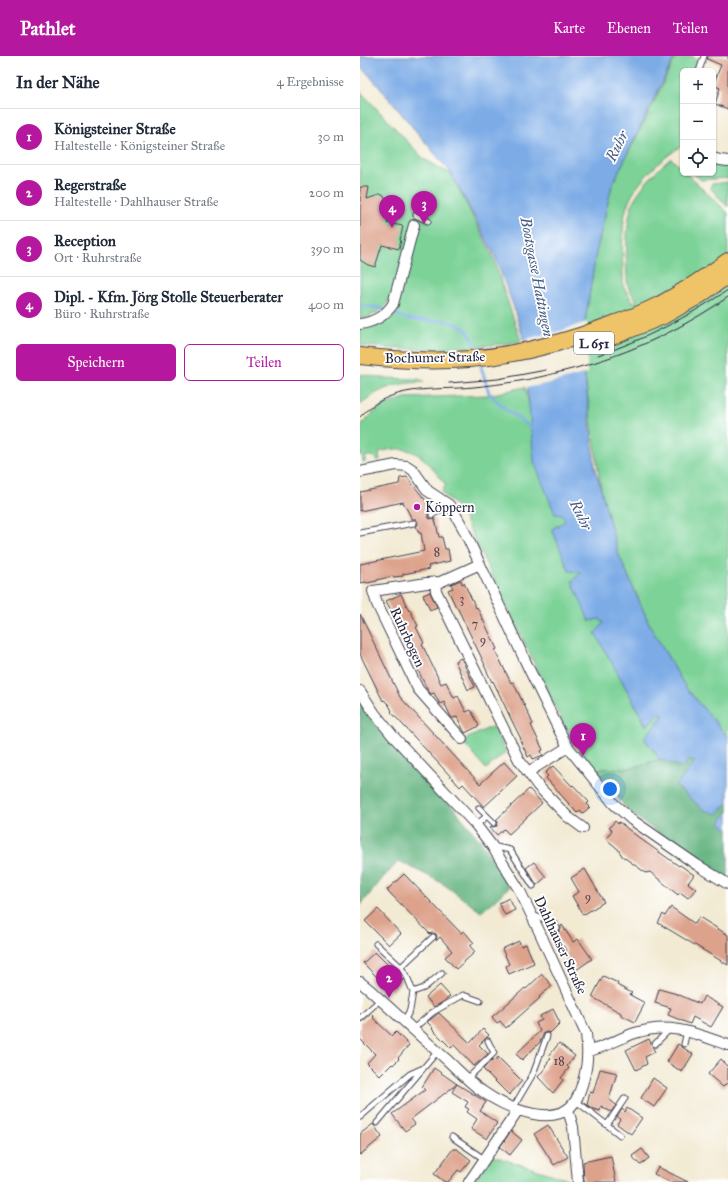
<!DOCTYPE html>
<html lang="de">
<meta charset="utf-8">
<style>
body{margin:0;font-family:"IM FELL Great Primer",serif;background:#f2f2f3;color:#1f2937}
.controls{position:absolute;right:12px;top:12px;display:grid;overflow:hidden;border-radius:6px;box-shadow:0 1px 3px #0004}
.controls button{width:36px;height:36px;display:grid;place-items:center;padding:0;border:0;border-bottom:1px solid #e0e1e3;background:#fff;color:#1f2937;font:20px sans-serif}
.you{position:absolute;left:250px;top:733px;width:14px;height:14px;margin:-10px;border:3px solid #fff;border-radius:50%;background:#1a73e8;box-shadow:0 0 0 6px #1a73e833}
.badge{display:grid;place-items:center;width:26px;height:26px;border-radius:50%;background:#b5179e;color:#fff;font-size:13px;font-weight:700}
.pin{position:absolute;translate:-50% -33px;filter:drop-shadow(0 1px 2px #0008)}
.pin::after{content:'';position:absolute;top:21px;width:14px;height:12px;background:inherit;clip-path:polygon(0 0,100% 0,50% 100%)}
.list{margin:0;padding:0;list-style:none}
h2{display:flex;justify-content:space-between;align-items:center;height:52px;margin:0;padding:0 16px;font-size:17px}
h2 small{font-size:13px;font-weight:400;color:#747a83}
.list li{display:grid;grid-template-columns:26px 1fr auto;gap:12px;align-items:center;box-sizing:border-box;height:56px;padding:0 16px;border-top:1px solid #e0e1e3}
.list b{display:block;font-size:15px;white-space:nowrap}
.list p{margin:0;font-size:13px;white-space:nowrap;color:#747a83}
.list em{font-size:13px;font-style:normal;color:#747a83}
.actions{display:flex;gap:8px;padding:12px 16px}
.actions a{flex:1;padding:9px 0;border:1px solid #b5179e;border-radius:6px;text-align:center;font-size:14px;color:#b5179e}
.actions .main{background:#b5179e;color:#fff}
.icon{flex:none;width:22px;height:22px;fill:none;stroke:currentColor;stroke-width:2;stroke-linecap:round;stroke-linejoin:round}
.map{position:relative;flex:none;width:368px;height:1126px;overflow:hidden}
header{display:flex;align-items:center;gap:24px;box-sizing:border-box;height:56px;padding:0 20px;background:#b5179e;color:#fff}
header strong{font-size:19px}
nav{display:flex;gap:22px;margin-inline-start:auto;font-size:14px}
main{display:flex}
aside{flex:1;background:#fff}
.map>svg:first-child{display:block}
.green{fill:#7bd297;stroke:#4e7a69}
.forest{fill:#64b480;stroke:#436b5e}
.water{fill:#7cabe6;stroke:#4f6690}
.pier{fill:#f2ead3}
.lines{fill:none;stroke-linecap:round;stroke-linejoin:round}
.stream{stroke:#7cabe6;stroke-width:3}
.building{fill:#dda28b}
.service-casing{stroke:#414052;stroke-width:7}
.minor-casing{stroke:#414052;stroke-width:12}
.primary-casing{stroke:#414052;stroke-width:18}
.service{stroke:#fff;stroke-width:5}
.minor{stroke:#fff;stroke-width:10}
.primary{stroke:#efc469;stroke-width:16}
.tram{stroke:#22223b;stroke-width:1}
.poi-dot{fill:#b5179e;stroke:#fff;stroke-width:1.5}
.labels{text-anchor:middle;stroke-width:3.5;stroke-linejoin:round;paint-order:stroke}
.number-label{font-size:12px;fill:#51424f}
.shield{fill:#fff;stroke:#646476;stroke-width:1}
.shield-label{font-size:13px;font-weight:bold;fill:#22223b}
.street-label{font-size:14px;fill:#22223b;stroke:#fff}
.poi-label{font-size:14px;fill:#22223b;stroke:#fff;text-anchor:start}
.water-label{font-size:15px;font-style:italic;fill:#46597f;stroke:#fff}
</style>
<header>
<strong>Pathlet</strong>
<nav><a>Karte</a><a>Ebenen</a><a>Teilen</a></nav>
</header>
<main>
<aside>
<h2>In der Nähe<small>4 Ergebnisse</small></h2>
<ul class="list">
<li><span class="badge">1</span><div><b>Königsteiner Straße</b><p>Haltestelle · Königsteiner Straße</p></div><em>30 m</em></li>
<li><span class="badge">2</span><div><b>Regerstraße</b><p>Haltestelle · Dahlhauser Straße</p></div><em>200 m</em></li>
<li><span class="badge">3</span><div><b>Reception</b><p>Ort · Ruhrstraße</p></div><em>390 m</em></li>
<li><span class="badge">4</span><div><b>Dipl. - Kfm. Jörg Stolle Steuerberater</b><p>Büro · Ruhrstraße</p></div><em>400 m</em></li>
</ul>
<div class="actions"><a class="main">Speichern</a><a>Teilen</a></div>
</aside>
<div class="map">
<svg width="368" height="1126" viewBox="0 0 368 1126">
<rect width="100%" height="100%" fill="#fff"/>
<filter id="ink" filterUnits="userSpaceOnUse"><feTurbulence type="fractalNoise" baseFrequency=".025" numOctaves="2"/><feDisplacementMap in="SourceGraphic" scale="8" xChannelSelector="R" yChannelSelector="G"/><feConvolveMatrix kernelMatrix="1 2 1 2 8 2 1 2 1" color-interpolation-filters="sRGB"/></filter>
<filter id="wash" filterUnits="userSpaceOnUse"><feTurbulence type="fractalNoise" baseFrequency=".012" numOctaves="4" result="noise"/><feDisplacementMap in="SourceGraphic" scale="16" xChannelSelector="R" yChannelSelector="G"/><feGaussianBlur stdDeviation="0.9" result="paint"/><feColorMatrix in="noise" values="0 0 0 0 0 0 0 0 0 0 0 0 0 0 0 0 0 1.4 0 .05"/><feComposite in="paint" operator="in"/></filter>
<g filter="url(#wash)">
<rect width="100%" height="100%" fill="#f2ead3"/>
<path class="green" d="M316,0H333L338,6L335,15H323V56C319,68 323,77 323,89C301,103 270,130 265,158C261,178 263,205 263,225V230L273,246L277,245L269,233L267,225C266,203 265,161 275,142C284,127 297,114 310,103H312L323,114V117H326L368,157V681L326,632L291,572L258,497L241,433L225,321V266L236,197L252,129L290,54Z
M0,35L64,103L91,118L132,198L161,285C144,289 127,289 110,291C74,293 35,295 0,289V274C16,270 25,265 36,253L27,244L28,246C22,256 11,261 0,262Z
M353,105L368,108V122L341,124L333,117H353Z
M368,126V151L351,133V129L352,128Z
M0,318L21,322L58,323L64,326C36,327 23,331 0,348Z
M165,331L170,352L202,459L206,465L192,473L222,516L229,565L239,563L244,567L259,618L286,670L299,657L305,659L284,682L300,703L272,712L236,713L215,689L204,669L100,454L81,436L86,429C71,412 61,391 35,393C30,393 24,395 19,396L20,404H16L12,400H6L5,406H3L2,399H0V370L13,357L25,349L45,342L129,339Z
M133,670L146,696L126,713L102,685Z
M133,1100L213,1125L214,1126H113Z"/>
<path class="forest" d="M0,639L32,685L93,751L123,788L149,831L132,847L121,856L82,827L39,805L24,821L22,818L23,822L0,850V676L1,675L0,673Z
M300,703L322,712L329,703L335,705L357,758L368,747V755L360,767L368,774V823L333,802L269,756L236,713L272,712Z"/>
<path class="water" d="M0,0H315L252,129L236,197L225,266V321L235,411L258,497L291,572L326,632L368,681V747L357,758L344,754L316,730L335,705L329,703L322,712L300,703L284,682L304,659L299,657L287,670L235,577L244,567L239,563L229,565L212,525L222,516L209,515L192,473L205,465L202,459L195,458L174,406L163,282L154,252L134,198L91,117L9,19L0,11Z
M368,755V774L360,767Z"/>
<path class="pier" d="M227,266V317L190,327L165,332L161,284L200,275Z"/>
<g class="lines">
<path class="stream" d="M0,249L19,252L36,258L47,263L76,265C81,263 84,265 89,266C109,271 112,278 117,297
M120,307L129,337L142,350L174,374"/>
</g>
<g id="blocks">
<path class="building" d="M348,0H368V53L355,48L360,32L353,29L361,9L347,3Z
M0,131H9L7,143L19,139H23L26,144L31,146L27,167L43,170L40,184H41L39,193L22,189L15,211L8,209L0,204Z
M47,421L66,445L70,455L68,457V461L70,463L74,462L76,467L79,481H82L85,493H88L90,505L68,510L69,513L43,518V520L33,521V520L17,524V525L7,527L6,526L0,527V508L64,495L61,477H59L56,470L58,469V466L56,463H52L43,446L0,455V436L39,428L40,422Z
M101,524L102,528L104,527L116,552L117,551L137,593L135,594L151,627L153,626L169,659L173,668L171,669L183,694L181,695L183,699L173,703L171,699L168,701L160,684L161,683L153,667L133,625L132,626L124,609H125L97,551H96L88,534L93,532L91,528Z
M70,536L77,551L70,554L63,539Z
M41,538L49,555L50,554L58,570L56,571L64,587L62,588L81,628L86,626L94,642L98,640L106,656L111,654L119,670L105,677L97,661L93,662L91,661L84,646L80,648L74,637L71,638L67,633L49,595L50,594L42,578L44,577L36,561H35L26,545Z
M0,558L40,641L120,728L144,706L157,720L124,751L103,728L100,731L94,724L31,656L32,655L29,649L24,644L23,645L0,598Z
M101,602L115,631L108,634L95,605Z
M193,710L212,730L213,729L229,746L227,748L230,751L223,757L220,754L217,757L186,722L188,720L185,717Z
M169,733L182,747L149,778L144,773L137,779L130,771L131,770L133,771L137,770L138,766L136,764Z
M255,765L258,768L259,766L282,784L319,810L320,809L334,819L328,827L336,833L328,842L320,836L318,839L290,816L286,817L262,800L258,793L246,783L252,774L249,772Z
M174,806L186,821L177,829L166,812Z
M225,813L244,846L223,859L212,840L219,836L211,822Z
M44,818L101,877L104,875L114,887L110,890L115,896L96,913L85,901L92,895L80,881L76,885L77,880L76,878L72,877L70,878L27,834Z
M149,842L155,854L145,859L139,847Z
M311,851L335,868L339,861L368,879V909L298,867L303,858L305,860Z
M18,853L41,878L29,889L5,865Z
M202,869L213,886L218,883L232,903L216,914L205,897L207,895L193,876L200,875L201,873V870Z
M159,885L161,890L166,888L174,907L149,918L146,910L149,908L142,893Z
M15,896L43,924L32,936L3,907Z
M182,918L192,930L179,941L180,942L146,972L140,965L137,967L132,961L165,932L166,933Z
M243,920L258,927L257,929L272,937L270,939L285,947L275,966L261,959V957L232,941Z
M80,929L90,940L83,946L74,951L66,941Z
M299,933L317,938L340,948L344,940L363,951L351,971L333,961L330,968L308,959L311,952L295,947Z
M193,953L200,967L190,977L187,976L184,977L180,986L162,1004L156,998L180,975L176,967L182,964L180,960Z
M79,957L110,987L123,973L129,979L119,989L128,998L114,1010L94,989L91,992L72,973L73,972L67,966Z
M11,958L14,961L13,962L32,980L36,976L49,989L38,1002L39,1003L33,1009L32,1008L20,1020L7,1007L15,998L0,983V966L3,965Z
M289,983L295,996L285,1001L287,1008L276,1014L266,994Z
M199,987L215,1000L207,1010L209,1012L201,1022L203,1024L193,1037L178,1021L186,1011L185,1010L191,1002L189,1000Z
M318,988L322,991L333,998L322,1016L307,1006Z
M138,1001L162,1025L149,1039L123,1013L133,1003L135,1005Z
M361,1003L368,1010V1026L363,1031L348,1018Z
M74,1012L97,1028L51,1063L55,1068L45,1075L32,1058L65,1034L62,1031Z
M240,1013L257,1017L249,1043L256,1049L251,1056L241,1050L240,1055L233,1053L227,1049L230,1036L233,1037Z
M293,1022L307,1032L294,1051L281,1042Z
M97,1028L126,1046L120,1055L137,1067L127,1083L111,1073L117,1063L107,1056L109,1053L105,1051L108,1046L92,1036Z
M267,1052L282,1062L271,1078L257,1068L260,1063L257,1061L262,1053L265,1056Z
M13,1068L22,1081L0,1099V1078Z
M188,1069L208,1101L194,1109L174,1078Z
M151,1075L162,1084L150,1099L140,1091Z
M93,1093H97L111,1104L101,1116L98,1114L88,1126H85L74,1118Z
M282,1093L289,1102L280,1109L272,1100Z
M251,1100L256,1126H224L223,1106Z
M298,1111L328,1126H310L294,1118Z"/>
</g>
</g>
<g filter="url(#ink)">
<use href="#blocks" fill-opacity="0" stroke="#414052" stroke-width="1"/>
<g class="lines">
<g class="service-casing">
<path id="service" d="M339,15L344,0
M56,159L68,165
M72,459L89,449
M0,477L54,467
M119,752L134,767
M116,769L127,760
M132,790L150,794L173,830
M172,859L193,866L197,872
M16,888L41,911L48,923L53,936L50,954L44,965
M41,911L73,881
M53,936L64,932L82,917
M0,962L20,944
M53,973L73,956L103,939L120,945
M295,988L310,973
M324,988L327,975
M107,1023L134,997L128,985
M216,1045L260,1079
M153,1052L173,1018L187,980
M0,1061L50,1018L61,1013
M17,1067L77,996
M247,1069L265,1042
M92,1081L124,1103"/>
</g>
<g class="minor-casing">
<path id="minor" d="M353,102L360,104L368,105
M0,268C15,266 25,260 33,248L54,169
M0,416L36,409L47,410L53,414L68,435L89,449L94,456L103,472L169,613L200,676L208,691L254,748L272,764L337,809L368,828
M75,526L76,535L159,704L178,730L208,761L223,772
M0,635L15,658L33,680L116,769L132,790L160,835L180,877L226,978C229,1001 227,1017 218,1040C202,1077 145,1052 122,1035C109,1026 98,1014 86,1003C60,980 35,957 10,934L0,926
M102,683L58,633L55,627L17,548L13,535L67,527L80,526L120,508
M168,716L208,691
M228,995C245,992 259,982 275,977C311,966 334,977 368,989
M208,1054L213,1071L218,1126
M109,1126L158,1054"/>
</g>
<g class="primary-casing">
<path id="primary" d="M254,280L303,260L340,239L368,219
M0,300C36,304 73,306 109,303C157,299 204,287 248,270C265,264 283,257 299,249C323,236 346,221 368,205"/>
</g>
<use href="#service" class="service"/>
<use href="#minor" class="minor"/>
<use href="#primary" class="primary"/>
<path class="tram" d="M238,299C285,284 327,261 368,234
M89,327L138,323L186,314
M0,361C30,327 73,335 114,331C143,328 171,324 200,316C260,302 318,276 368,241"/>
</g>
</g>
<circle class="poi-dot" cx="57" cy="451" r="4"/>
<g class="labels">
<g class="number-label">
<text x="77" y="500">8</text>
<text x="102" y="547">3</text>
<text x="115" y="572">7</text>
<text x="123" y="588">9</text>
<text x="228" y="845">9</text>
<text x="199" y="1009">18</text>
</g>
<rect class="shield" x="214" y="276" width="40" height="22" rx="3"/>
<g class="shield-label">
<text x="234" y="292">L 651</text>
</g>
<g class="street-label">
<text transform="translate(75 301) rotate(-1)" y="5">Bochumer Straße</text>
<text transform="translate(48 581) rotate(65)" y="5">Ruhrbogen</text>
<text transform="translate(201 889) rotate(65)" y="5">Dahlhauser Straße</text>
</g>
<g class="poi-label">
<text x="65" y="456">Köppern</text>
</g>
<g class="water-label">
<text transform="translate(257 90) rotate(-64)" y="5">Ruhr</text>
<text transform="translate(177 221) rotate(79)" y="5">Bootsgasse Hattingen</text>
<text transform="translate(221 459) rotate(64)" y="5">Ruhr</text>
</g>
</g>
</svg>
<div class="controls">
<button>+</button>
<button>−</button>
<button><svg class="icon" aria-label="locate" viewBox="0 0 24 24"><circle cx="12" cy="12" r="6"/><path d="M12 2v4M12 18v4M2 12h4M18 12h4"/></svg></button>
</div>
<div class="you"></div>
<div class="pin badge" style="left:223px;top:700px">1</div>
<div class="pin badge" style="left:29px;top:942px">2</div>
<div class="pin badge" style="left:64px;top:168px">3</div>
<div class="pin badge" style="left:32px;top:172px">4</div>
</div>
</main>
